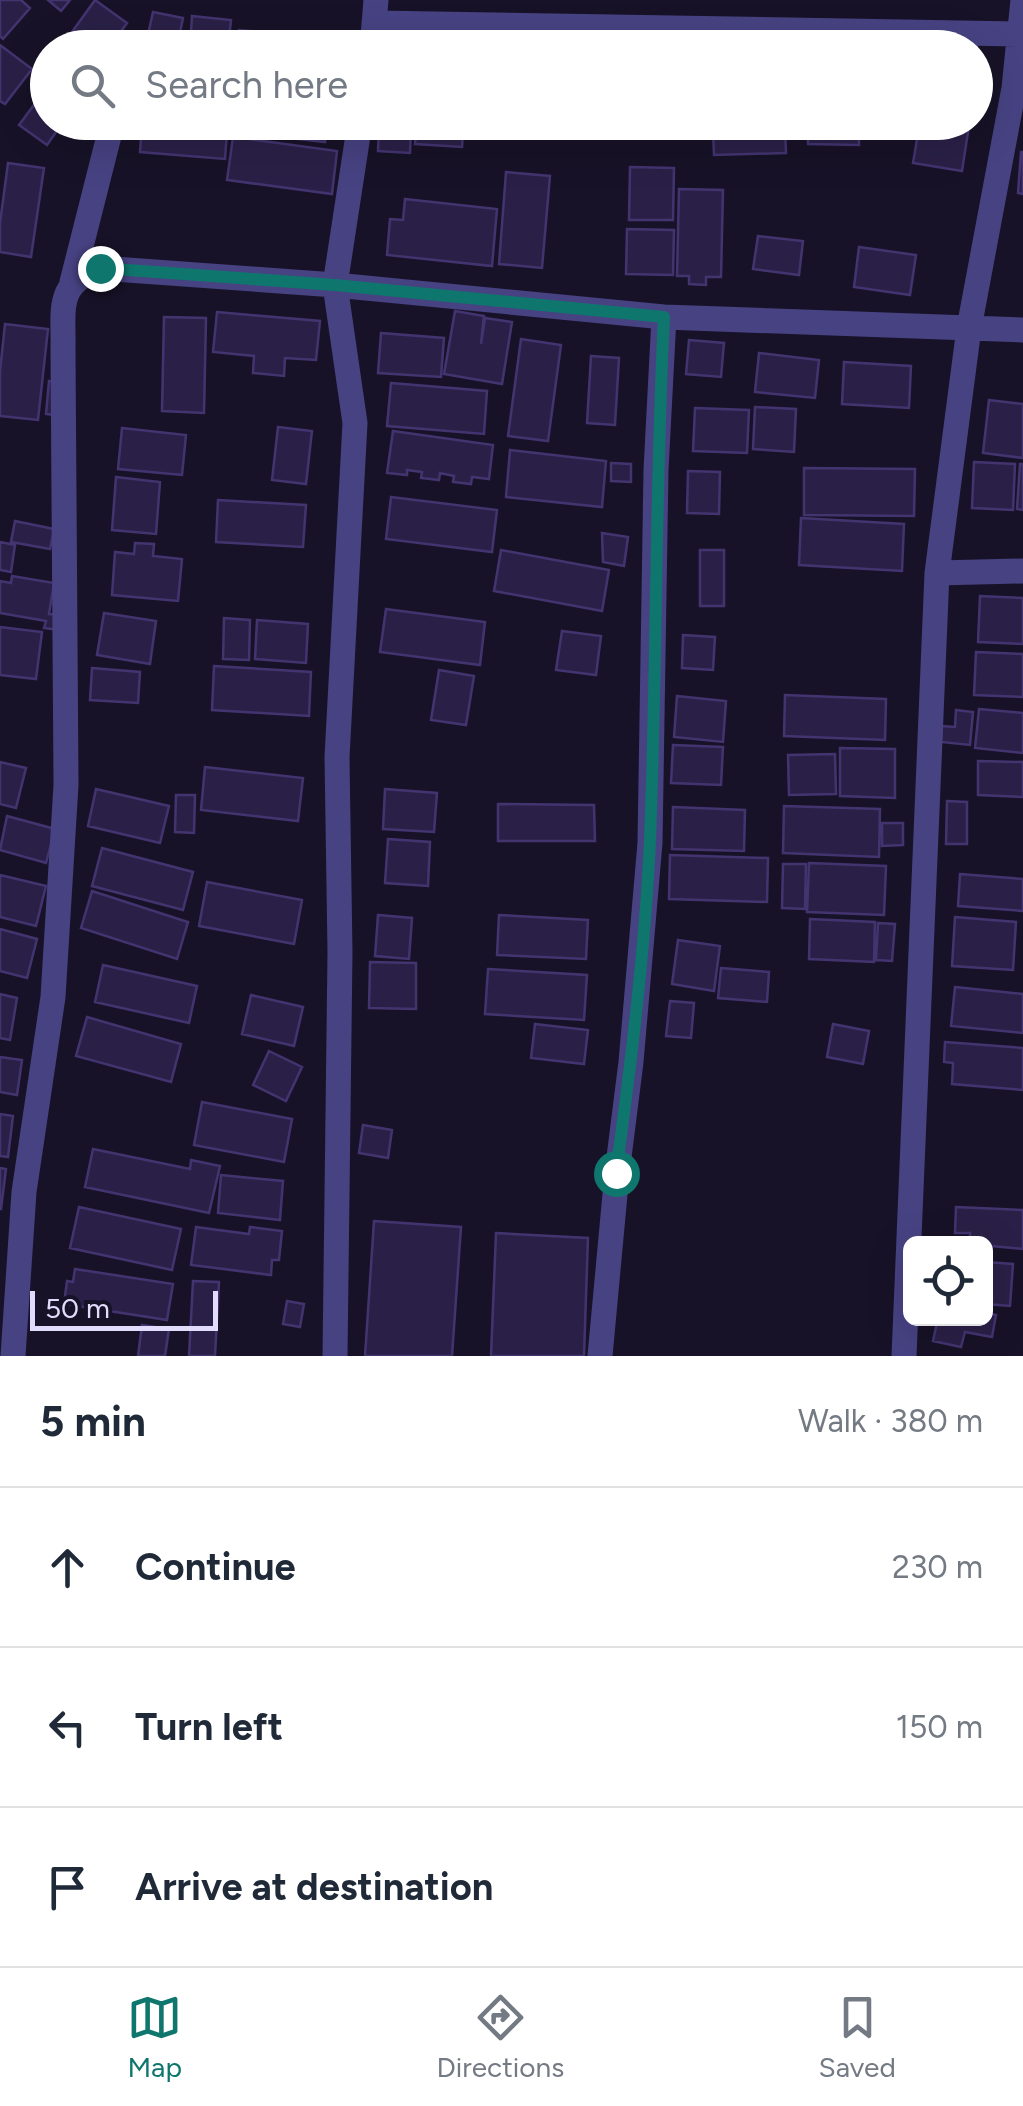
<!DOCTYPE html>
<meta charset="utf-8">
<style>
body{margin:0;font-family:Figtree,sans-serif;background:#f2f2f3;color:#1f2937}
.controls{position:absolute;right:30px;bottom:30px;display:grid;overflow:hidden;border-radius:15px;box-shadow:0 10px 40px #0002}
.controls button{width:90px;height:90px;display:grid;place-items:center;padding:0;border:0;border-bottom:2px solid #e0e1e3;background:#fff;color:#1f2937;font:50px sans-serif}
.scale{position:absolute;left:30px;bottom:25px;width:188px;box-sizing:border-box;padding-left:10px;border:5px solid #e1dcfc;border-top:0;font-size:28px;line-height:35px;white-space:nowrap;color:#e1dcfc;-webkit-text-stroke:8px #171227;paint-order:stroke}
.stop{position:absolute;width:30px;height:30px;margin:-22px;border:8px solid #0f766e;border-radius:50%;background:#fff}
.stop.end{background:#0f766e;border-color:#fff;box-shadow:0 2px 10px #0008}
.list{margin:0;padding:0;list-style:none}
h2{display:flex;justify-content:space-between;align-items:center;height:130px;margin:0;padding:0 40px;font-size:42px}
h2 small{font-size:32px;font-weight:400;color:#747a83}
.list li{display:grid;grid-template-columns:65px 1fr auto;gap:30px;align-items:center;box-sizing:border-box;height:160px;padding:0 40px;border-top:2px solid #e0e1e3}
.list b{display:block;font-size:38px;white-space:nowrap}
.list em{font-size:32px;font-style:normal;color:#747a83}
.icon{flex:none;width:55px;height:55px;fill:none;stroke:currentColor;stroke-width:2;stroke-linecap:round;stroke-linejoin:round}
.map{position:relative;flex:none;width:1023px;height:1356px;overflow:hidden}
.search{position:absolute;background:#fff;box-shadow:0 10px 40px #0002;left:30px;right:30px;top:30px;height:110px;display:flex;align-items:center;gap:25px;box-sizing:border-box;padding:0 35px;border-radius:55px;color:#747a83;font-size:38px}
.sheet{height:610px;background:#fff}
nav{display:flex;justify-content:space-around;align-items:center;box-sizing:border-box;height:140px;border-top:2px solid #e0e1e3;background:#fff;font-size:28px;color:#747a83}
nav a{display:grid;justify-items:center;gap:5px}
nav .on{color:#0f766e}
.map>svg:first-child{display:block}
.building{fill:#2a2047;stroke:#433470;stroke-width:2.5}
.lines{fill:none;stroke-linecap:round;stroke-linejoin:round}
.minor{stroke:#474282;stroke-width:25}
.route{stroke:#0f766e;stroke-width:12}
</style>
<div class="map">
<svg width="1023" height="1356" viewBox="0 0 1023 1356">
<rect width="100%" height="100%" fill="#171227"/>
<path class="building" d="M0,0H21L30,8L3,39L0,36Z
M48,0H70L61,11Z
M95,0L127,23L109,48H80L67,39Z
M153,12L183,18L177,48H145Z
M192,16L231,20L228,48H190Z
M239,30L334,39V48H238Z
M402,37L511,44V48H401Z
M926,42L977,44L976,79V48H926Z
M0,45L32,69L5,104L0,101Z
M48,86V122H63L47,145L19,125Z
M228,122H327L325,142L227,131Z
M331,122H347L346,135L330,133Z
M417,122H464L462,147L415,144Z
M651,122H689V137L652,138Z
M808,122H859V145L808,144Z
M920,122L969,126L962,171L913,163Z
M142,125L227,132L225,159L140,152Z
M379,126L411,128L410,153L378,151Z
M785,128L786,153L714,155L713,130Z
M233,137L337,151L332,194L227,180Z
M1021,152H1023V194L1018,193Z
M8,163L44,168L31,257L0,252V223Z
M630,167L674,168L673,220H629Z
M506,172L550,176L542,268L499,264Z
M679,189L723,190L721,277H706V285L689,284V276H677Z
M405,199L497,209L492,266L387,255L390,219L403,220Z
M627,229L674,230L673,275L626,274Z
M758,236L803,241L799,275L753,269Z
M859,247L916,255L910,295L854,287Z
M455,311L484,316L481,344L485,318L512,322L502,384L444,374Z
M217,312L320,321L316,360L285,358L284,376L253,373L254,356L213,352Z
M164,317L206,318L204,413L162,411Z
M5,324L48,329L38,420L0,416V371Z
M381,333L444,338L441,377L378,373Z
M521,339L561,345L548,441L508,436Z
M689,340L724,343L721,377L686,374Z
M759,353L819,360L815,398L755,392Z
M591,356L619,358L615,425L587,423Z
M844,362L911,366L909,408L842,404Z
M49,381L65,383L62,416L46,414Z
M391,383L487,391L484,434L387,426Z
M989,400L1023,404V458L983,453Z
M755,407L796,409L794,452L753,449Z
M695,408L749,410L747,453L693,451Z
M278,427L312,431L306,484L272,480Z
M122,428L186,435L182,475L118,469Z
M393,431L493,445L489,479L472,477L471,484L453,482L454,476L440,473L439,480L421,478L422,472L407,470V475L387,473Z
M510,450L606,461L602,507L506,497Z
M974,462L1015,464L1013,510L972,508Z
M611,463L631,464V482L611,481Z
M1020,464H1023V510L1017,509Z
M804,468L915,469L914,516L804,515Z
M688,471L720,472L719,514L687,513Z
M116,477L160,482L156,534L112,530Z
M391,497L497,510L492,552L386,539Z
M218,500L306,505L303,547L216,542Z
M801,518L904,524L902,571L799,565Z
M15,521L54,529L50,549L11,542Z
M602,533L628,537L624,566L603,562Z
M0,542L15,545L11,572L0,570Z
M135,543L154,544L153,556L182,559L178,601L112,595L115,552L134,554Z
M501,550L609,570L602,611L494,591Z
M700,550H724V606H700Z
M12,576L54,583L49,614L61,615L59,630L44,628L46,621L0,613V581L11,583Z
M980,596L1023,598V644L978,642Z
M386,609L485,622L480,665L380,652Z
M104,613L156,621L150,664L97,655Z
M224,618L250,620L249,660L223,659Z
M257,620L308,624L306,663L255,659Z
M0,627L42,632L36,679L0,675Z
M562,631L601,636L596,675L556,670Z
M683,635L715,637L713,670L682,668Z
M976,652L1023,654V697L974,695Z
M214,666L311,672L309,716L212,710Z
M92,668L140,672L138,703L90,700Z
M439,670L474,676L466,725L431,720Z
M785,695L886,699L885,740L784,736Z
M677,696L726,701L723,742L674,737Z
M979,709L1023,713V753L975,748Z
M956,710L973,712L970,745L941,742L942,726L955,727Z
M673,745L723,747L721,785L671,783Z
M840,748L895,749V798L840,796Z
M835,754L836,794L789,795L788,755Z
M978,761L1023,762V797L978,795Z
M0,762L26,768L16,808L0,804Z
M205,767L303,778L298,821L201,810Z
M96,789L169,806L160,843L88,826Z
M385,789L437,793L434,832L383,829Z
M176,795H195L194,833L175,832Z
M947,801L967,802V844H946Z
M498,804L594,805L595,841H498Z
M784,806L880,809L879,857L783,853Z
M673,807L745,810L744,851L672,849Z
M7,816L55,829L46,863L0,850Z
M882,823H903V845L882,846Z
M388,839L430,842L428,886L385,883Z
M102,848L193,872L183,910L92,886Z
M670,855L768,858L767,902L669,899Z
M809,863L886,866L884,915L807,912Z
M783,864H806L805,909L782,908Z
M960,874L1023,879V911L958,906Z
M0,875L46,886L36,926L0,917Z
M207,882L302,900L294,944L199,926Z
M92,891L188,922L177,959L81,928Z
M378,915L412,918L409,959L375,956Z
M499,915L588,920L586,959L497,955Z
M955,917L1016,922L1013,970L952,966Z
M810,919L875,922L874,962L809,959Z
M878,923L895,924L892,961L876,960Z
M0,929L37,939L27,978L0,971Z
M678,940L720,946L714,991L672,984Z
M370,962L416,963V1009L369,1008Z
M103,965L197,986L189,1023L95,1002Z
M721,968L769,972L767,1002L718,998Z
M488,969L587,975L584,1020L485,1014Z
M955,987L1023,994V1033L951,1026Z
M0,994L17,998L10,1040L0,1038Z
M251,995L303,1007L294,1046L242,1034Z
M670,1001L694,1003L691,1038L666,1036Z
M87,1017L181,1044L171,1082L76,1056Z
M535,1024L588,1030L584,1064L531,1058Z
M833,1024L869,1031L863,1064L827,1057Z
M945,1042L1023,1048V1090L952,1084L953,1063L944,1062Z
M269,1051L302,1067L286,1101L253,1085Z
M0,1057L22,1060L17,1095L0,1092Z
M202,1102L292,1119L284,1162L194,1145Z
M0,1114L13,1116L8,1157L0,1156Z
M363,1125L392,1130L388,1158L359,1153Z
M93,1149L190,1169L191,1160L220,1166L209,1213L85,1187Z
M0,1168L6,1169L1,1209H0Z
M221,1175L283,1181L280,1220L218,1213Z
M79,1207L181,1229L172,1270L70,1248Z
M956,1207L1023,1210V1249L970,1244V1233H955Z
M374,1221L461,1227L452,1356H365Z
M196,1227L249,1234L250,1227L282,1231L279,1260H272L271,1275L191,1265Z
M496,1233L588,1238L584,1356H491Z
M986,1262L1013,1264L1010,1306L986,1304Z
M75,1269L173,1284L167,1320L64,1304L67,1281L73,1282Z
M193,1281L219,1282L215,1356H189Z
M287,1301L304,1304L300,1327L283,1324Z
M986,1313L996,1315L992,1337L965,1332L961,1347L933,1341L938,1318H986Z
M142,1325L169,1329L165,1356H138Z"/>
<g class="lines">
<path class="minor" d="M376,23L1023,34
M372,48L376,0
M72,282L110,132
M937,573L1023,571
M13,1356L24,1192L53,997L66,785L63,350C64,309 55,284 100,268L335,285L664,317L1023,330
M335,1356L340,952L337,757L355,423L335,285L360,122
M600,1356L617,1173L631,1062L650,843L656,470L664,317
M904,1356L937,573L969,328L1014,88L1023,0"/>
</g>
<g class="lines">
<path class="route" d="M100,268L335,285L664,317C655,491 657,666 650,840C645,951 631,1063 616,1173"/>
</g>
</svg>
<div class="controls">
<button><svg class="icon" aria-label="locate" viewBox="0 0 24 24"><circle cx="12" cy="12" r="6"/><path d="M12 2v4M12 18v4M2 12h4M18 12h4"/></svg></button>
</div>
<div class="scale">50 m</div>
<div class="stop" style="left:616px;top:1173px"></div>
<div class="stop end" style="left:100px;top:268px"></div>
<div class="search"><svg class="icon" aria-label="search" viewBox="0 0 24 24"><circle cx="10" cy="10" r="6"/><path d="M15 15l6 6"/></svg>Search here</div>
</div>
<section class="sheet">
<h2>5 min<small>Walk · 380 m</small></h2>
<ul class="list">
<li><svg class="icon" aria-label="ahead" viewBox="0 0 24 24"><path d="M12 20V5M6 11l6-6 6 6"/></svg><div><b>Continue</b></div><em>230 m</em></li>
<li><svg class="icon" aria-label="left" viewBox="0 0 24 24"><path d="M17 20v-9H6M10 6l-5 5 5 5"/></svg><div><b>Turn left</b></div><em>150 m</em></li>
<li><svg class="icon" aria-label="arrive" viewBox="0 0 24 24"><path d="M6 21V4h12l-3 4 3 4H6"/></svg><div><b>Arrive at destination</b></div></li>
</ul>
</section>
<nav>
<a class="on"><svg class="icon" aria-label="map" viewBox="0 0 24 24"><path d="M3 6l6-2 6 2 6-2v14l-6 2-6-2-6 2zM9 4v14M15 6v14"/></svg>Map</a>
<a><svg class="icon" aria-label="directions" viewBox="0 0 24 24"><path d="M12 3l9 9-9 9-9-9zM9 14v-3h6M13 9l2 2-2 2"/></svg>Directions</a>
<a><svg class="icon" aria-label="saved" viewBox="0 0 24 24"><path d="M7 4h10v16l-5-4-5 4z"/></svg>Saved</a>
</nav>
